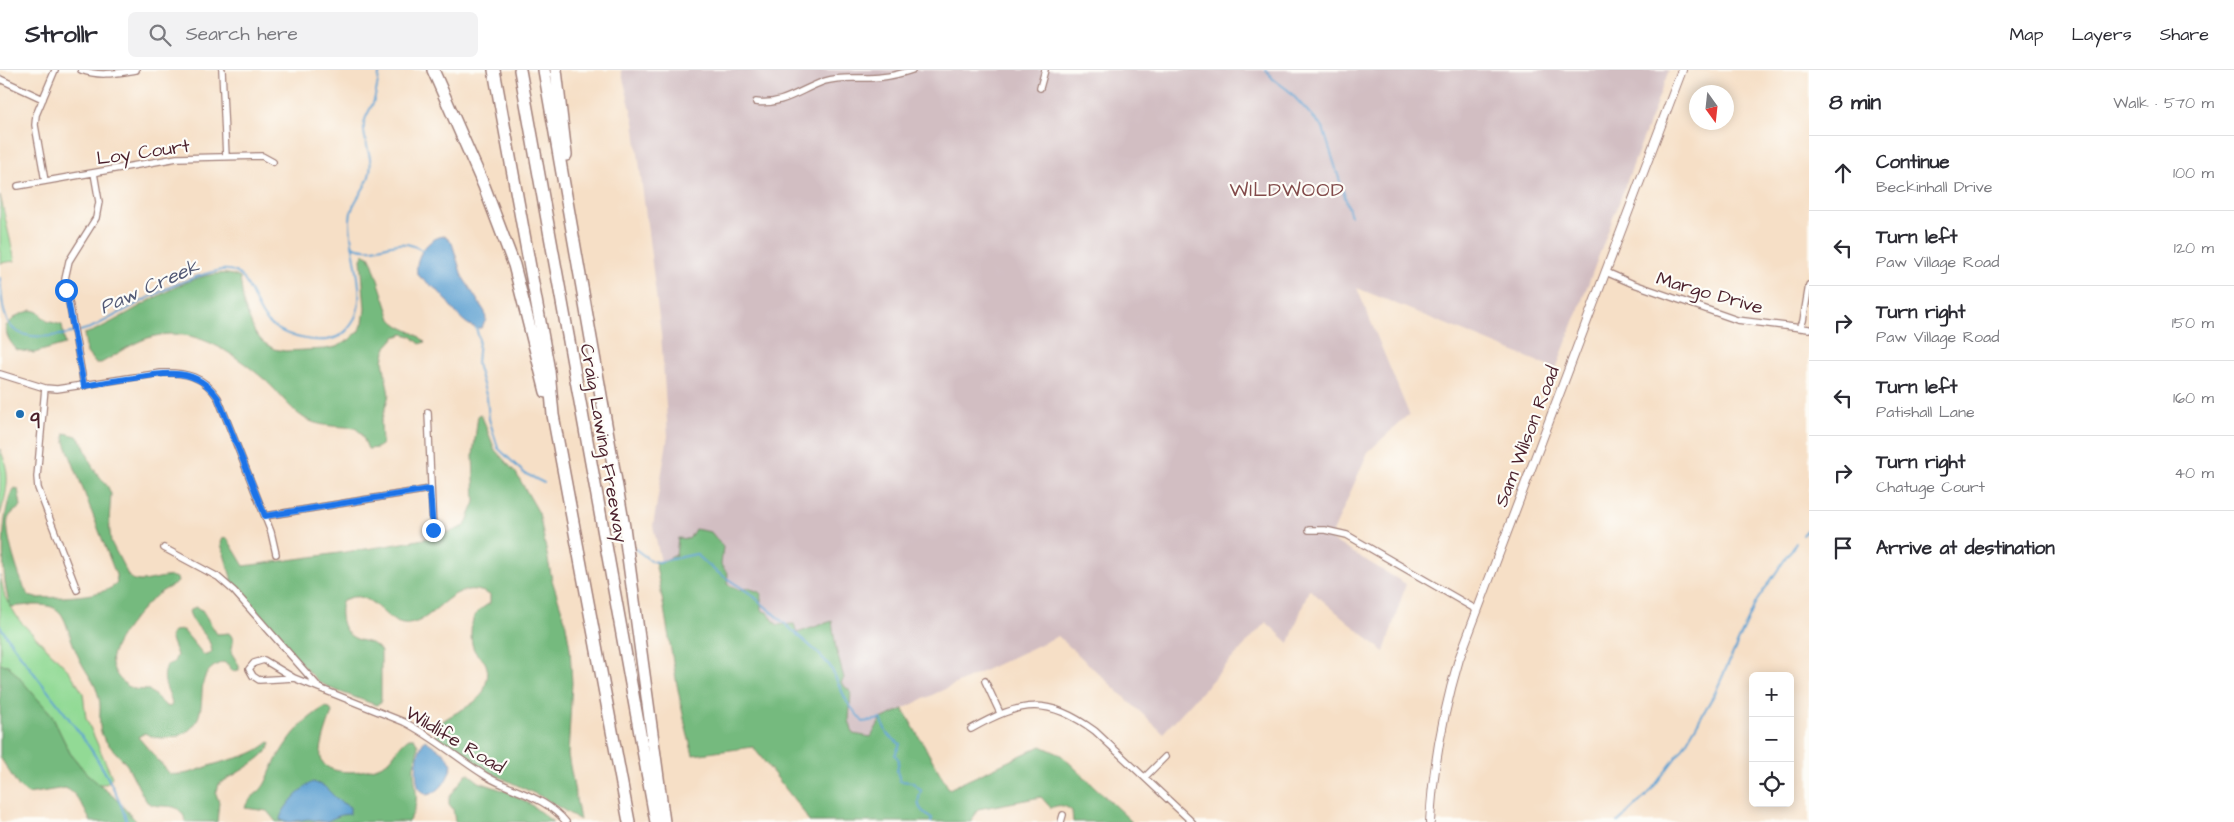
<!DOCTYPE html>
<meta charset="utf-8">
<style>
body{margin:0;font-family:"Architects Daughter",sans-serif;background:#f2f2f3;color:#2b2b33}
.controls{position:absolute;right:15px;bottom:15px;display:grid;overflow:hidden;border-radius:8px;box-shadow:0 2px 12px #0003}
.controls button{width:45px;height:45px;display:grid;place-items:center;padding:0;border:0;border-bottom:1px solid #e1e1e2;background:#fff;color:#2b2b33;font:25px sans-serif}
.compass{position:absolute;left:1689px;top:15px;width:45px;height:45px;border-radius:50%;background:#fff;box-shadow:0 2px 12px #0003;rotate:165deg}
.stop{position:absolute;width:15px;height:15px;margin:-11px;border:4px solid #1a73e8;border-radius:50%;background:#fff}
.stop.end{background:#1a73e8;border-color:#fff;box-shadow:0 1px 5px #0008}
.list{margin:0;padding:0;list-style:none}
h2{display:flex;justify-content:space-between;align-items:center;height:65px;margin:0;padding:0 20px;font-size:21px}
h2 small{font-size:16px;font-weight:400;color:#7c7c81}
.list li{display:grid;grid-template-columns:32px 1fr auto;gap:15px;align-items:center;box-sizing:border-box;height:75px;padding:0 20px;border-top:1px solid #e1e1e2}
.list b{display:block;font-size:19px;white-space:nowrap}
.list p{margin:0;font-size:16px;white-space:nowrap;color:#7c7c81}
.list em{font-size:16px;font-style:normal;color:#7c7c81}
.icon{flex:none;width:28px;height:28px;fill:none;stroke:currentColor;stroke-width:2;stroke-linecap:round;stroke-linejoin:round}
.map{position:relative;flex:none;width:1809px;height:752px;overflow:hidden}
header{display:flex;align-items:center;gap:30px;box-sizing:border-box;height:70px;padding:0 25px;background:#fff;border-bottom:1px solid #e1e1e2}
header strong{font-size:24px}
nav{display:flex;gap:28px;margin-inline-start:auto;font-size:18px}
.search{width:350px;height:45px;background:#f2f2f3;display:flex;align-items:center;gap:12px;box-sizing:border-box;padding:0 18px;border-radius:8px;color:#7c7c81;font-size:19px}
main{display:flex}
aside{flex:1;background:#fff}
.map>svg:first-child{display:block}
.industrial{fill:#d2bec2}
.green{fill:#92da95;stroke:#6e7c60}
.forest{fill:#75ba7e;stroke:#606c54}
.water{fill:#5ea1d2;stroke:#54607e}
.lines{fill:none;stroke-linecap:round;stroke-linejoin:round}
.stream{stroke:#5ea1d2;stroke-width:2}
.minor-casing{stroke:#a07f78;stroke-width:8}
.tertiary-casing{stroke:#a07f78;stroke-width:10}
.motorway-casing{stroke:#a07f78;stroke-width:14}
.minor{stroke:#fff;stroke-width:5.5}
.tertiary{stroke:#fff;stroke-width:8}
.motorway{stroke:#fff;stroke-width:11}
.route{stroke:#1a73e8;stroke-width:6}
.poi-dot{fill:#1f6fb2;stroke:#fdfcf7;stroke-width:2}
.labels{text-anchor:middle;stroke-width:4.5;stroke-linejoin:round;paint-order:stroke}
.street-label{font-size:19px;fill:#4a1f2b;stroke:#fdfcf7}
.poi-label{font-size:19px;font-weight:bold;fill:#4a1f2b;stroke:#fdfcf7;text-anchor:start}
.neighbourhood-label{font-size:20px;letter-spacing:1px;fill:#824a4a;stroke:#fdfcf7}
.water-label{font-size:20px;font-style:italic;fill:#535a76;stroke:#fdfcf7}
</style>
<header>
<strong>Strollr</strong>
<div class="search"><svg class="icon" aria-label="search" viewBox="0 0 24 24"><circle cx="10" cy="10" r="6"/><path d="M15 15l6 6"/></svg>Search here</div>
<nav><a>Map</a><a>Layers</a><a>Share</a></nav>
</header>
<main>
<div class="map">
<svg width="1809" height="752" viewBox="0 0 1809 752">
<rect width="100%" height="100%" fill="#fdfcf7"/>
<filter id="ink" filterUnits="userSpaceOnUse"><feTurbulence type="fractalNoise" baseFrequency=".02" numOctaves="2"/><feDisplacementMap in="SourceGraphic" scale="10" xChannelSelector="R" yChannelSelector="G"/><feConvolveMatrix kernelMatrix="1 2 1 2 8 2 1 2 1" color-interpolation-filters="sRGB"/></filter>
<filter id="wash" filterUnits="userSpaceOnUse"><feTurbulence type="fractalNoise" baseFrequency=".0096" numOctaves="4" result="noise"/><feDisplacementMap in="SourceGraphic" scale="20" xChannelSelector="R" yChannelSelector="G"/><feGaussianBlur stdDeviation="1.12" result="paint"/><feColorMatrix in="noise" values="0 0 0 0 0 0 0 0 0 0 0 0 0 0 0 0 0 1.4 0 .05"/><feComposite in="paint" operator="in"/></filter>
<g filter="url(#wash)">
<rect width="100%" height="100%" fill="#f6dfc6"/>
<path class="industrial" d="M621,0H1669L1556,299L1357,218L1409,344L1368,382L1330,469L1406,514L1384,582L1309,519L1289,573L1266,552L1163,663L1058,566L881,649L871,667L852,664L849,650L851,622L841,613L832,551L797,563L777,555L768,543L761,540L749,518L739,520L727,514L728,504L721,495L723,477L689,469L676,485L661,492L653,456L668,366L661,264L634,52Z"/>
<path class="green" d="M0,125L15,191L0,193Z
M0,379C11,404 8,419 0,445Z
M0,505L5,527L19,550L69,601L83,623L86,648L112,707L106,714H98L86,703L70,683L51,644L8,596L0,594Z"/>
<path class="forest" d="M364,184L369,186L372,192L391,249C400,260 415,260 425,272L420,274L411,266L403,264L395,267L386,277L383,291L389,325L381,352L382,374L377,378L368,379L361,363L355,358C341,356 323,357 310,351C294,345 278,321 265,310C232,282 190,252 145,269C129,275 116,285 101,293H95L87,283L84,264C122,254 202,186 240,208L244,236L249,248L255,263L263,272L274,279L285,281L325,279L336,277L349,270L358,262L363,253L365,239L361,189Z
M32,240L38,242L47,251L62,255L65,274L34,283L17,280C11,273 5,266 6,256L16,246Z
M481,344L495,380L516,403L539,443L552,510L565,550L570,578L572,613L568,685L580,750L542,727L487,701L437,668C425,648 477,641 484,620C486,613 489,605 487,598C485,589 481,589 476,583C469,575 470,553 475,545C479,540 485,536 490,533V525C453,504 437,551 409,554C384,558 373,513 342,531C339,545 341,563 357,569C367,573 375,571 381,582V633L376,635L332,619L319,612L301,594L233,514L221,474L222,469L227,468L244,496C289,490 334,484 379,477C408,472 438,468 465,456L475,432L473,385L478,345Z
M65,363L77,366L83,374L93,398L108,417L111,424L109,452L111,472L129,507C142,518 163,502 177,508L178,512C173,516 167,518 161,522C145,533 116,567 112,586C110,593 115,603 119,608C132,621 132,619 149,620L166,636L170,637L172,634C169,618 160,613 167,595L174,592L177,585L170,567L173,561L183,560L204,585H208L212,582C211,564 192,557 189,541L195,537L202,540L217,564L229,563C235,569 233,575 231,582L239,595V600L232,601L229,595L223,592C193,603 207,626 198,648C191,668 160,673 145,663L138,667L170,704C187,707 203,697 219,693C241,686 250,687 269,672L271,673C269,687 231,706 219,714L216,724L219,732L217,752H186C178,727 163,742 147,732C139,720 134,707 127,695C120,686 106,674 102,665C97,652 102,640 99,628C96,613 86,603 80,590C58,545 74,529 11,537C0,514 0,433 15,418L18,419L21,436C17,440 11,443 9,447C2,457 21,516 29,526L36,528C55,527 105,528 117,513L116,505L66,375L64,368Z
M695,459L711,462L723,477L721,495L728,504L727,514L739,520L749,518L761,523V540L768,543L777,555L794,554L797,563L832,551L836,579L844,608L841,613L851,622L849,650L853,664L871,667L881,649L903,639L949,719L1041,676L1061,685L1132,752H1073L1072,741C1065,735 1059,734 1051,738L1041,727L978,739L971,752H809L803,741L753,677L693,685C675,622 669,556 655,492H661L676,485L678,468L689,469Z
M0,594L8,595L51,644L70,683L86,703L114,727L137,752H91C85,741 77,722 65,718L28,724L19,717L0,687Z
M325,637L330,638L332,642C329,652 317,681 322,691C330,708 373,702 386,693C395,686 399,674 409,668H414L418,675C418,683 414,691 414,698C414,720 422,732 408,752H276L267,741L245,738C247,729 256,725 262,718C267,712 270,701 274,694C286,671 302,650 325,637Z
M466,704H469L479,712L508,722L530,734L553,752H455L453,739L449,734V728Z"/>
<path class="water" d="M445,166L452,173L462,206L485,242L486,250L481,258C463,259 450,233 439,222C432,215 423,211 417,204C414,187 428,167 445,166Z
M425,670L444,683L452,694C449,707 442,722 427,725L419,719C414,705 416,681 425,670Z
M313,712L324,716L339,731L350,737V744L341,745L325,752L308,749L290,752L280,750C280,740 303,716 313,712Z"/>
<g class="lines">
<path class="stream" d="M1266,0L1273,9L1288,20L1323,58L1351,146
M352,176C380,188 395,162 423,181
M0,208C2,224 1,251 16,261C33,272 72,264 90,258C102,253 115,245 127,239C155,224 185,208 217,201C251,192 250,235 268,252C285,268 330,280 348,259C373,231 349,184 350,150C350,133 365,121 369,106C375,87 362,72 364,54C365,45 372,38 374,30C377,20 378,10 380,0
M476,257L479,269L477,294L487,328L489,349L498,378L524,403L544,413
M1803,465L1809,458
M634,478L651,491L658,492L696,484L714,500L751,524L817,582L830,596L847,632L863,652L881,649L887,664L900,674L895,685L899,690L897,701L900,711L912,712L921,720C916,735 918,740 932,748L931,752
M0,556C41,620 104,678 127,752
M1618,752L1649,723L1683,678L1715,623L1756,532L1796,473"/>
</g>
</g>
<g filter="url(#ink)">
<g class="lines">
<g class="minor-casing">
<path id="minor" d="M81,0C100,7 117,3 136,0
M222,0L226,87
M0,9L43,29
M1040,18L1045,0
M756,32C782,36 801,19 825,11C844,5 863,10 882,7C893,6 903,3 912,0
M45,111L35,55L36,45L55,0
M18,116L177,88L262,86L273,92
M1606,202L1631,213L1737,250L1809,259
M1800,258L1803,251L1809,215
M0,304L45,318L57,319L161,303C185,302 204,306 218,328L271,462L276,484
M84,316L65,209L69,191L96,148L99,132L94,103
M45,318L37,407L38,418L77,520
M428,342L433,461
M265,446L430,419
M1309,460H1325L1347,465L1477,540
M164,478L218,507L234,521L317,615
M294,608L264,590L254,593L249,599L253,606L259,610L294,608L404,652C434,667 458,689 486,706C513,722 545,726 566,752
M985,611L1000,643
M971,659C1021,631 1047,626 1095,661L1192,752
M1145,707L1165,687
M1061,752L1063,745"/>
</g>
<g class="tertiary-casing">
<path id="tertiary" d="M1430,752C1433,696 1443,643 1459,589L1682,0"/>
</g>
<g class="motorway-casing">
<path id="motorway" d="M433,0L484,116L514,195L546,322
M494,0L549,301L553,345L629,752
M520,0L656,752
M544,0L624,457L664,752
M556,0L566,85"/>
</g>
<use href="#minor" class="minor"/>
<use href="#tertiary" class="tertiary"/>
<use href="#motorway" class="motorway"/>
</g>
</g>
<g class="lines" filter="url(#ink)">
<path class="route" d="M66,220L84,316C100,313 117,310 134,308C166,302 197,297 218,328L265,446L430,419L433,460"/>
</g>
<circle class="poi-dot" cx="20" cy="344" r="5"/>
<g class="labels">
<g class="street-label">
<text transform="translate(143 81) rotate(-8)" y="7">Loy Court</text>
<text transform="translate(1710 222) rotate(16)" y="7">Margo Drive</text>
<text transform="translate(1526 366) rotate(-69)" y="7">Sam Wilson Road</text>
<text transform="translate(605 373) rotate(80)" y="7">Craig Lawing Freeway</text>
<text transform="translate(456 669) rotate(31)" y="7">Wildlife Road</text>
</g>
<g class="poi-label">
<text x="30" y="351">q</text>
</g>
<g class="neighbourhood-label">
<text x="1287" y="126">WILDWOOD</text>
</g>
<g class="water-label">
<text transform="translate(149 216) rotate(-24)" y="7">Paw Creek</text>
</g>
</g>
</svg>
<div class="controls">
<button>+</button>
<button>−</button>
<button><svg class="icon" aria-label="locate" viewBox="0 0 24 24"><circle cx="12" cy="12" r="6"/><path d="M12 2v4M12 18v4M2 12h4M18 12h4"/></svg></button>
</div>
<svg class="compass" viewBox="-18 -18 36 36"><path d="M0-13l5 13h-10z" fill="#e53935"/><path d="M0 13l5-13h-10z" fill="#7c7c81"/></svg>
<div class="stop" style="left:66px;top:220px"></div>
<div class="stop end" style="left:433px;top:460px"></div>
</div>
<aside>
<h2>8 min<small>Walk · 570 m</small></h2>
<ul class="list">
<li><svg class="icon" aria-label="ahead" viewBox="0 0 24 24"><path d="M12 20V5M6 11l6-6 6 6"/></svg><div><b>Continue</b><p>Beckinhall Drive</p></div><em>100 m</em></li>
<li><svg class="icon" aria-label="left" viewBox="0 0 24 24"><path d="M17 20v-9H6M10 6l-5 5 5 5"/></svg><div><b>Turn left</b><p>Paw Village Road</p></div><em>120 m</em></li>
<li><svg class="icon" aria-label="right" viewBox="0 0 24 24"><path d="M7 20v-9h11M14 6l5 5-5 5"/></svg><div><b>Turn right</b><p>Paw Village Road</p></div><em>150 m</em></li>
<li><svg class="icon" aria-label="left" viewBox="0 0 24 24"><path d="M17 20v-9H6M10 6l-5 5 5 5"/></svg><div><b>Turn left</b><p>Patishall Lane</p></div><em>160 m</em></li>
<li><svg class="icon" aria-label="right" viewBox="0 0 24 24"><path d="M7 20v-9h11M14 6l5 5-5 5"/></svg><div><b>Turn right</b><p>Chatuge Court</p></div><em>40 m</em></li>
<li><svg class="icon" aria-label="arrive" viewBox="0 0 24 24"><path d="M6 21V4h12l-3 4 3 4H6"/></svg><div><b>Arrive at destination</b></div></li>
</ul>
</aside>
</main>
